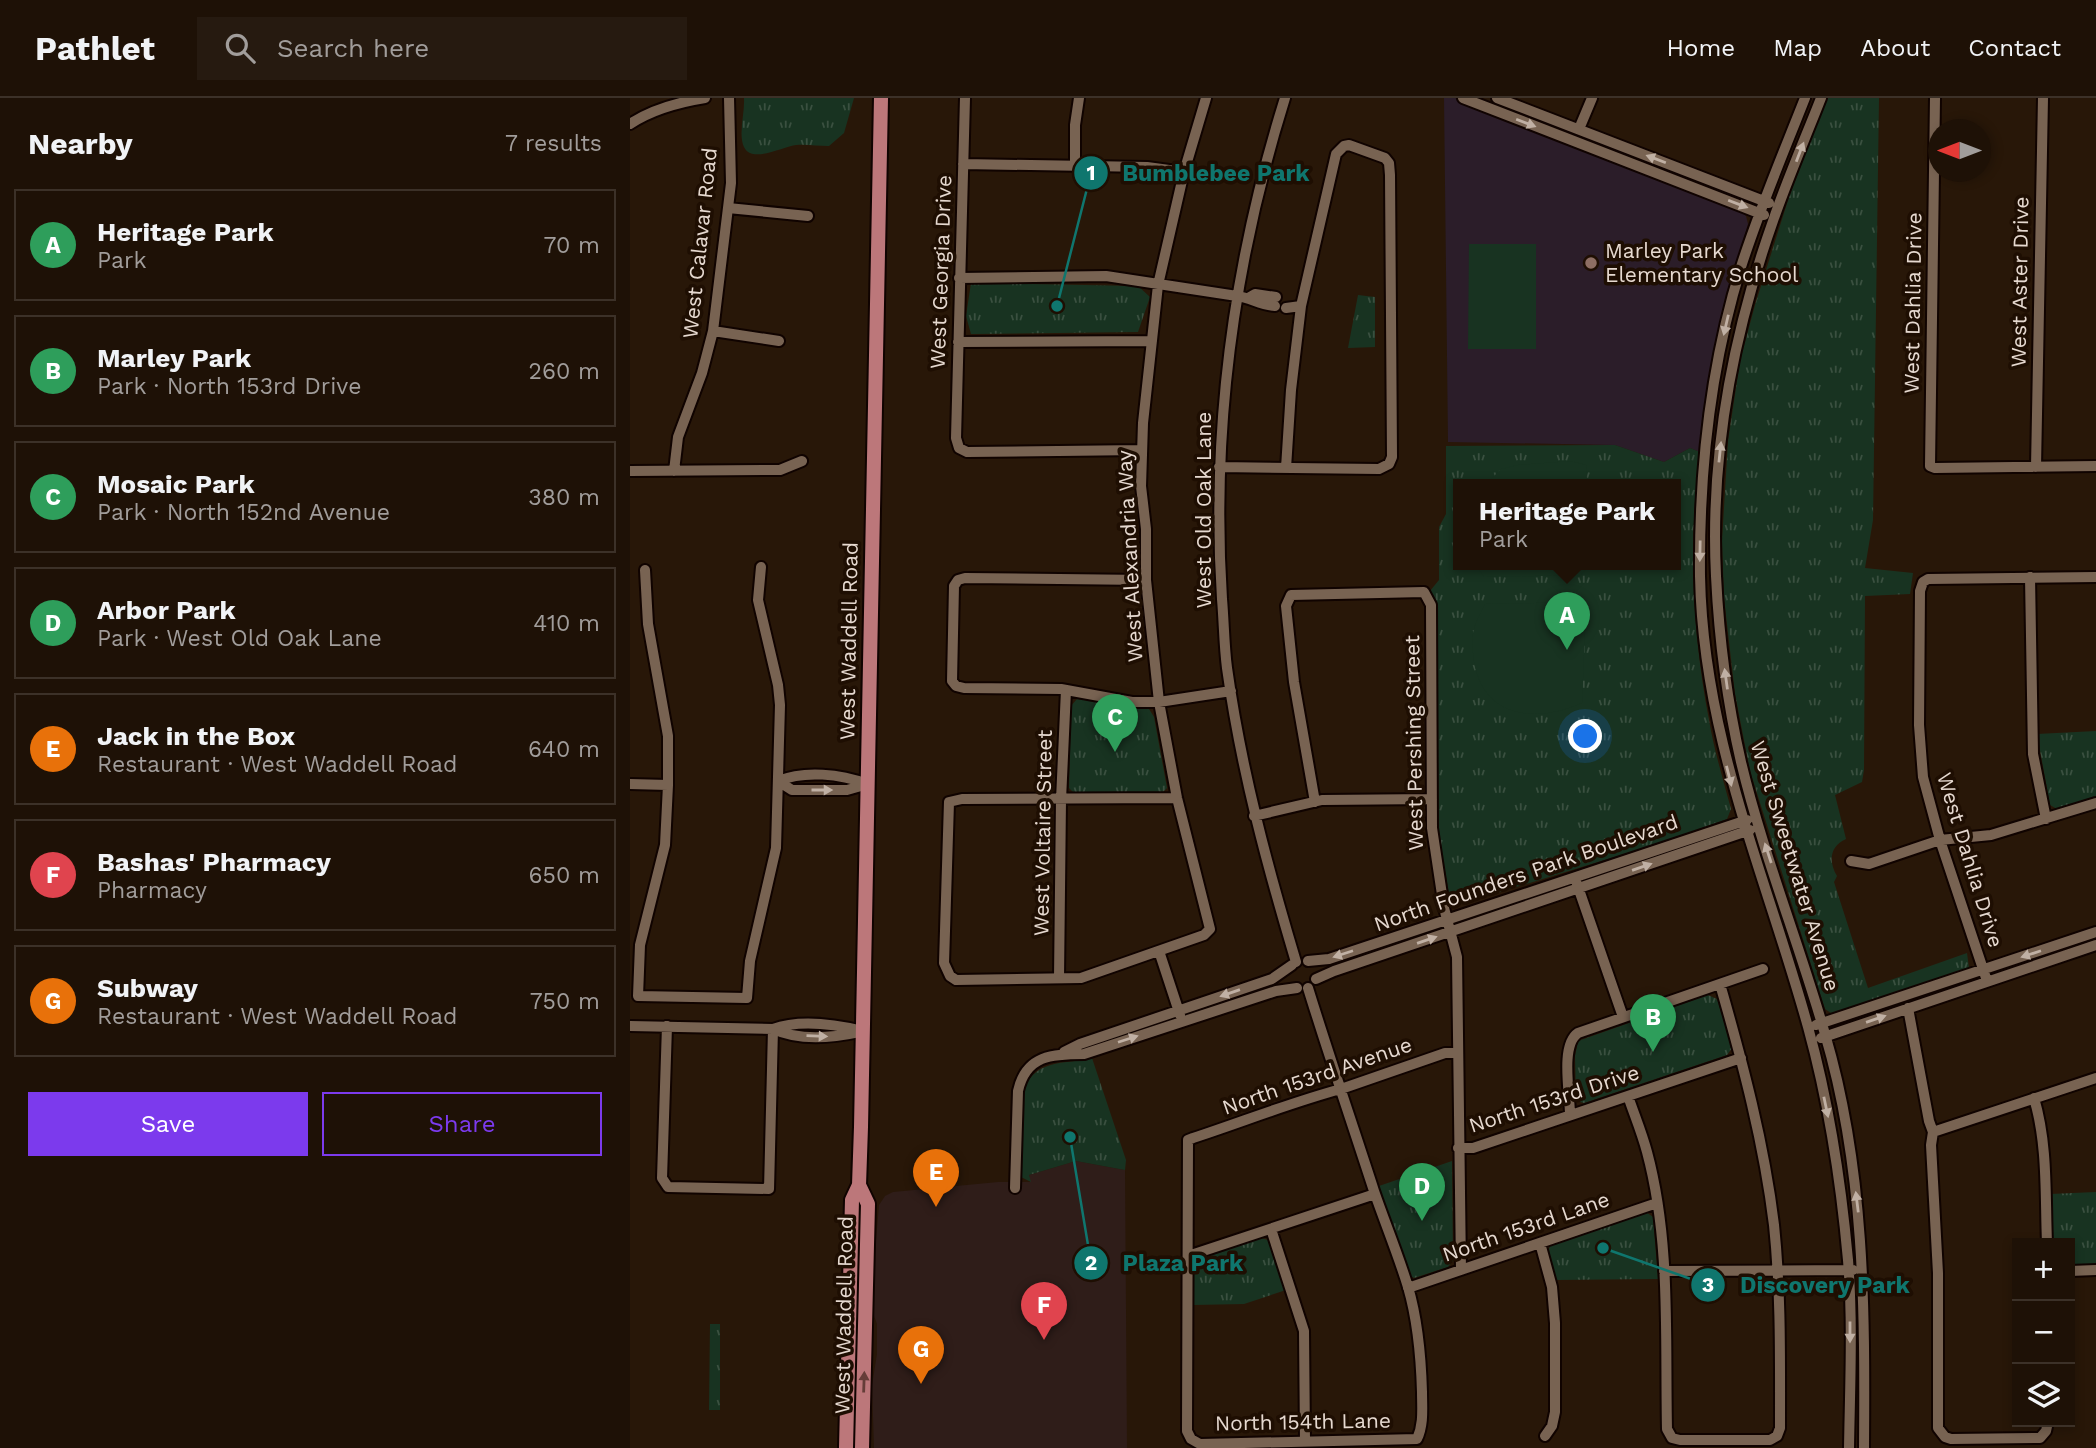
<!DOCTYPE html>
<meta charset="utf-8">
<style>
body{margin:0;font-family:"Work Sans",sans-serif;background:#261a10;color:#f1f3f6}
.controls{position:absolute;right:21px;bottom:21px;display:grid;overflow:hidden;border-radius:0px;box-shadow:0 4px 10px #0003}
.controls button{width:63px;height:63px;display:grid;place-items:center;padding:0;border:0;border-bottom:2px solid #3c3128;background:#1e1106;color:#f1f3f6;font:35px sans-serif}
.compass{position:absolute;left:1298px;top:21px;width:63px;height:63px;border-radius:50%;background:#1e1106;box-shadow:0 4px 10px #0003;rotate:270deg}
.you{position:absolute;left:956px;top:639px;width:24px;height:24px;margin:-18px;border:5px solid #fff;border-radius:50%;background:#1a73e8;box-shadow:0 0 0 10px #1a73e833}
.badge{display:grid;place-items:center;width:46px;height:46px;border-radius:50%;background:#7c3aed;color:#fff;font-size:23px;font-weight:700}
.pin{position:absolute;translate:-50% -58px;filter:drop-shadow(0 2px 4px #0008)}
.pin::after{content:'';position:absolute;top:37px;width:24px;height:21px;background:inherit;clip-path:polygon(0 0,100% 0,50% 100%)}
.popup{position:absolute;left:823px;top:381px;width:228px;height:91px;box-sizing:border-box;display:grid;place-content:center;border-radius:0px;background:#1e1106;filter:drop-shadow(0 2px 5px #0005);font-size:23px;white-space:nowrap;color:#a19d9b}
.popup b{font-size:26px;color:#f1f3f6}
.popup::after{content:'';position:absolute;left:50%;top:100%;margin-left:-14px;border:14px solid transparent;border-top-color:#1e1106}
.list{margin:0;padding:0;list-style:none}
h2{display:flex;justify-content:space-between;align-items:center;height:91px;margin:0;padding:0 28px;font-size:30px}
h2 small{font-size:23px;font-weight:400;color:#a19d9b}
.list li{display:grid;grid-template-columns:46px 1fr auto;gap:21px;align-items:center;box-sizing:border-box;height:112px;margin:0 14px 14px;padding:0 14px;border:2px solid #3c3128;border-radius:0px}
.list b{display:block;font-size:26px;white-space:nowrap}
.list p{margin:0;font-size:23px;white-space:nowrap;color:#a19d9b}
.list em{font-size:23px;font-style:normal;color:#a19d9b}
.actions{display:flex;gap:14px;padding:21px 28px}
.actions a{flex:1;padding:16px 0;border:2px solid #7c3aed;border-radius:0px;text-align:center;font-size:24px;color:#7c3aed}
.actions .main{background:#7c3aed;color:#fff}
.icon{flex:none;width:38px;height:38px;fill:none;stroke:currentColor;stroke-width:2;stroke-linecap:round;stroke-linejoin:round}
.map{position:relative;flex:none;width:1466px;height:1350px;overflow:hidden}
header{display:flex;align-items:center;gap:42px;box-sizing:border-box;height:98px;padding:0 35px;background:#1e1106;border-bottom:2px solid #3c3128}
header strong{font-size:33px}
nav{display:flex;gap:38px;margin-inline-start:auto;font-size:24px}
.search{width:490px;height:63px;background:#261a10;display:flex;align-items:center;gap:18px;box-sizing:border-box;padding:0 24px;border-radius:0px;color:#a19d9b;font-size:26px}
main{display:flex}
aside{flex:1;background:#1e1106}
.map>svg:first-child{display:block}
.commercial{fill:#2f1d19}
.education{fill:#2b1d29}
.grass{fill:url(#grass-tufts);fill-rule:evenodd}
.garden{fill:#183321}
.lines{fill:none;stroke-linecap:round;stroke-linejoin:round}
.minor-casing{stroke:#100300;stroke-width:14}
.major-casing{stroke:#100300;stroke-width:18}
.minor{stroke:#786352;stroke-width:10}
.major{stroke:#bc777a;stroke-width:14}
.oneway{fill:#c0b0a4}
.oneway2{fill:#653d38}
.education-dot{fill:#8d6e63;stroke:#1e0e02;stroke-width:2.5}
.labels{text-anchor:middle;stroke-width:7;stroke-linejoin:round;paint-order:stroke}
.street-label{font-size:21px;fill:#e6d9d0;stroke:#1e0e02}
.poi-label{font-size:21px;fill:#e6d9d0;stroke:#1e0e02;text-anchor:start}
.leader{fill:none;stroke:#0f766e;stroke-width:2.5}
.callout-dot{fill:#0f766e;stroke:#1e0e02;stroke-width:2.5}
.mark-label{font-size:21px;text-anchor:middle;font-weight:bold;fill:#fff}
.callout-label{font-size:23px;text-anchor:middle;font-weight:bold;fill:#0f766e;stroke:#1e0e02;stroke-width:7;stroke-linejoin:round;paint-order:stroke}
</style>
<header>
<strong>Pathlet</strong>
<div class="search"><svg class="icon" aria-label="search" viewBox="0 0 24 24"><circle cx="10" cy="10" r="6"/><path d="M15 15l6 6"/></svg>Search here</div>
<nav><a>Home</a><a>Map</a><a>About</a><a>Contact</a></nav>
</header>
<main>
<aside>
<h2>Nearby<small>7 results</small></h2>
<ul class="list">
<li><span class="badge" style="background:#2e9e5b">A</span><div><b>Heritage Park</b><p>Park</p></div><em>70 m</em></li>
<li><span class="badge" style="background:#2e9e5b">B</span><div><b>Marley Park</b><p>Park · North 153rd Drive</p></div><em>260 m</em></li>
<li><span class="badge" style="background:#2e9e5b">C</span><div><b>Mosaic Park</b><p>Park · North 152nd Avenue</p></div><em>380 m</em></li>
<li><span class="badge" style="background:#2e9e5b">D</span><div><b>Arbor Park</b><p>Park · West Old Oak Lane</p></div><em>410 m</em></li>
<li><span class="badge" style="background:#e8710a">E</span><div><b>Jack in the Box</b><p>Restaurant · West Waddell Road</p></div><em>640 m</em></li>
<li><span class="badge" style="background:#e0444e">F</span><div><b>Bashas' Pharmacy</b><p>Pharmacy</p></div><em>650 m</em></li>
<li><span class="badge" style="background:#e8710a">G</span><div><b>Subway</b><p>Restaurant · West Waddell Road</p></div><em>750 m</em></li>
</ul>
<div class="actions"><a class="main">Save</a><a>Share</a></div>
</aside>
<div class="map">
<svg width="1466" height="1350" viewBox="0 0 1466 1350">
<defs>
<pattern id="grass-tufts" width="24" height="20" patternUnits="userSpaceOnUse" patternTransform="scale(1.75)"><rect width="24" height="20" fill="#183321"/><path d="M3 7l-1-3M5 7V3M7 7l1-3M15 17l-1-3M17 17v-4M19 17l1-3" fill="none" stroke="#3a5040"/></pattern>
</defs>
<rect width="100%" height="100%" fill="#281708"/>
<path class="commercial" d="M446,1063L495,1072L497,1350H244L242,1287L247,1256V1226L243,1215V1177L249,1107L255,1098L263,1094L368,1084H400L399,1077Z"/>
<path class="education" d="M814,0H825L852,10L1111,113L1116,118L1118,126L1116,133L1096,196L1081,264L1070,354L1060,350L1034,364L985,347L818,344Z"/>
<path class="grass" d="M114,0H224L214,35L199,48C188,48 176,46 166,47C154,48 122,66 114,49C108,36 115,15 114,0Z
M1197,0H1249L1243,422L1235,470L1283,475L1280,496L1235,498L1234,672L1232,684L1205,697L1216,741C1200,748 1198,763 1207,778L1204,784L1238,890L1337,855L1339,870L1214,914L1201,915L1195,911L1120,673L1105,596L1094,500L1092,443L1098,343L1110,263L1125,207L1159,99Z
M341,185L508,188L520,199L508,234L341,236L336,218Z
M728,197L745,199V249L718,250Z
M985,347L1034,364L1060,350L1070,354C1058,443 1062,534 1079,622C1084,652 1093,681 1101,711L1097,721L1033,744L828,807L820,801L806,722L805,507L800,493L809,482V429L816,416V348ZM828,386H1046V466H828Z
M447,601L519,611L524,619L537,690L532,695L445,696L439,690L441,608Z
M1466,633V698L1427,711L1420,707L1407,636Z
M1078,897L1087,901L1102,950L1097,957L954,1005L946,1003L945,958L948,943Z
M462,960L496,1062L495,1072L446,1063L399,1077L401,1084L391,1079L394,989C410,960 434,967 462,960Z
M822,1063L823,1163L818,1169L784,1180L779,1177L749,1088Z
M1466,1094V1168L1440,1169V1145H1422L1420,1096Z
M1016,1114L1023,1119L1028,1181L925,1182L918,1153L921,1146Z
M631,1140L638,1142L656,1192L614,1206L562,1207L563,1165L568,1161Z
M80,1226H90V1312H79Z"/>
<path class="garden" d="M839,146H906V251H838Z
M941,363L956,367L957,386H856L871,371L888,367Z
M845,466H958L957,470L951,477L854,479Z
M951,504L956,509L952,605C907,625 854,621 844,564C843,554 841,542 844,531C846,523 851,514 855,506Z"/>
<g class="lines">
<g class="minor-casing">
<path id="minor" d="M335,0L326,340L329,350L337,354L512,352
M655,0C604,163 581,331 592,501C594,524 594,547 597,570C611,671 637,767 666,864
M833,0L1134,117
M867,0L1139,105
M1175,0C1153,56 1129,112 1111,169C1080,269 1069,374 1070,478C1073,640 1136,777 1178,929C1199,1005 1211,1084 1218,1162C1223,1224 1220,1288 1219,1350
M1191,0C1175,41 1157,82 1143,123C1103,236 1080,358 1086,478C1089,540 1097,603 1111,664C1133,756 1169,845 1195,936C1235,1071 1235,1211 1234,1350
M1305,0L1300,368L1305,370L1466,368
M0,26C21,12 50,4 75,0
M949,31L962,0
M333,66L517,69L554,74
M445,68V27L449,0
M98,110L178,118
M329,180L476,178L607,198C621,200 630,207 645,208
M618,200L625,196L646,199
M656,210L671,208
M83,233L149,243
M328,244L522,243
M589,369L749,371L759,366L762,359L760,77L759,65L755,60L719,47L714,48L706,56L671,208L661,292L656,370
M1406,369L1413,0
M0,373L150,372L172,363
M44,373L48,339L72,275L83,233L101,85L99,0
M15,472L18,526L38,638V687L35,747L10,847L8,898L117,900L120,863L146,750L150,607L148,587L128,502L131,469
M1400,479L1403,656L1416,721
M516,482L335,480L328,482L324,488L322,583L326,588L334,590L431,591L502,604H529L601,593
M148,683L162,692H217L238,686
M148,683C175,672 210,676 238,686
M0,686L38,687
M547,700L332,701L319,704L314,865L320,878L326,882L451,880L574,837L580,831L547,700L529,604L516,482V431L511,388L513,325L528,187L554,74L576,0
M685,704L664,584L656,508L661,497L794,494L801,507L802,730L814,810L827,859L831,1172
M624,718L692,702L802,701
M1221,763L1239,766L1310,742L1361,737L1466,705
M947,786L993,919
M529,853L550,917
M678,863L699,861L1117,722
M429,880L431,702L436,592
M686,881L704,873L1120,732
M1357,883L1310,742L1293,679L1289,627L1290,493L1293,484L1298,481L1466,479
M678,890C699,958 722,1025 744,1093C755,1125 768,1156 778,1189C788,1223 791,1259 792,1294C792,1310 794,1326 787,1341L570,1346L561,1341L557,1333L558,1042L563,1040C612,1024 662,1004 711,991L815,955H828
M1278,910L1299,1023L1303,1034L1301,1047L1308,1175V1330L1315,1339L1321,1341L1410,1340L1416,1333L1418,1324
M1186,927L1466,834
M0,928L143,931C170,921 204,926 233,933
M37,928L32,1080L38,1089L139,1091L143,931
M143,931C169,943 202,940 229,934
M1191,940L1466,847
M434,954L450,946L642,881L662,867
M998,998C1004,1016 1012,1035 1017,1054C1041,1143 1035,1239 1037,1331L1042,1340L1050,1342H1140L1147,1338L1150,1330C1150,1262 1151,1194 1144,1127C1134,1045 1113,966 1090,886
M1404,1000C1418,1047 1415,1097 1417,1145
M940,1017C940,996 930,947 948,935L1133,871
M1303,1034L1466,980
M828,1050H843L1111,960
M385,1090L388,993C396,957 422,956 454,956L646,893L667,890
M641,1131L674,1233L675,1344
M910,1145L922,1189L925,1225V1314L922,1328L915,1338
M558,1158L745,1096
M1034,1173L1223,1172
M1440,1173L1466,1172
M778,1190L1027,1105"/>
</g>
<g class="major-casing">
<path id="major" d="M229,1087L238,1106L232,1350
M216,1350L222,1102L229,1087L231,1029L251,0"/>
</g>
<use href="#minor" class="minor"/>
<use href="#major" class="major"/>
</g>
<defs><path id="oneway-solid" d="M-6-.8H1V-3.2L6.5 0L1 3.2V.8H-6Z" transform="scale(1.75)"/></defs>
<g class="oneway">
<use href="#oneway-solid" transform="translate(896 25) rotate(21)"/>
<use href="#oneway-solid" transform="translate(1170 54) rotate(-69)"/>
<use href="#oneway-solid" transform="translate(1026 61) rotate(-159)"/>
<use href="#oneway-solid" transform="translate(1108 106) rotate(21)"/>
<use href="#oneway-solid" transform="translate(1096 227) rotate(103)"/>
<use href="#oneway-solid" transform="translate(1090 354) rotate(-84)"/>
<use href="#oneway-solid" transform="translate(1070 453) rotate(91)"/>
<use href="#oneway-solid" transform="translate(1096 581) rotate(-98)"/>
<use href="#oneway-solid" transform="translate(1099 678) rotate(76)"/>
<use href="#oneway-solid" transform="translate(192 692)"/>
<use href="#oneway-solid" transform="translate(1138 755) rotate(-108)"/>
<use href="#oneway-solid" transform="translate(1012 769) rotate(-19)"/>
<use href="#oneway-solid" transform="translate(797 842) rotate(-19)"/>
<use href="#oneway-solid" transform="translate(713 856) rotate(162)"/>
<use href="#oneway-solid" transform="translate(1401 856) rotate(162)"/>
<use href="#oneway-solid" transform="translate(600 895) rotate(161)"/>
<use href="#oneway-solid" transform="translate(1246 921) rotate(-19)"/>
<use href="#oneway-solid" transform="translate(187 938) rotate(2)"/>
<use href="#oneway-solid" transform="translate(498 941) rotate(-18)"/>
<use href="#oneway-solid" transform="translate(1196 1009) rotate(78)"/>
<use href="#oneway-solid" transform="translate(1227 1104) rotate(-97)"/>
<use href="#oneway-solid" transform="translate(1220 1234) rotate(90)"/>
</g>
<use class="oneway2" href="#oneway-solid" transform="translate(234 1284) rotate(-88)"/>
<circle class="education-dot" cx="961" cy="165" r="7"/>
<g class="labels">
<g class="street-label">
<text transform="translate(70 145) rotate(-84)" y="7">West Calavar Road</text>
<text transform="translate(311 174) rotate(-88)" y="7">West Georgia Drive</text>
<text transform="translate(1390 184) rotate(-89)" y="7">West Aster Drive</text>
<text transform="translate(1283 205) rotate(-89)" y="7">West Dahlia Drive</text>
<text transform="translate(574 412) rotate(-90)" y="7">West Old Oak Lane</text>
<text transform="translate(500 458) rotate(-93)" y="7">West Alexandria Way</text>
<text transform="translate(219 543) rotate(-89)" y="7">West Waddell Road</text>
<text transform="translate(784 645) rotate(-91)" y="7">West Pershing Street</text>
<text transform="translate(413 735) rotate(-89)" y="7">West Voltaire Street</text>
<text transform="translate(1340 762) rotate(73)" y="7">West Dahlia Drive</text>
<text transform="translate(1165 768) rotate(73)" y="7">West Sweetwater Avenue</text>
<text transform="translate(896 775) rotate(-19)" y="7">North Founders Park Boulevard</text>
<text transform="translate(687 978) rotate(-19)" y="7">North 153rd Avenue</text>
<text transform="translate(924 1001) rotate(-18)" y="7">North 153rd Drive</text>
<text transform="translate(896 1129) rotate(-19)" y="7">North 153rd Lane</text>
<text transform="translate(214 1217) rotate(-89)" y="7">West Waddell Road</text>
<text transform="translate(673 1324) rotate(-1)" y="7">North 154th Lane</text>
</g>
<g class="poi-label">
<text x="975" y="160">Marley Park<tspan x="975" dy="24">Elementary School</tspan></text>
</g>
</g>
<path class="leader" d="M427 208L461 75M440 1039L461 1165M973 1150L1078 1187"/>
<g class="callout-dot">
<circle cx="427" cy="208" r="7"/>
<circle cx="440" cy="1039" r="7"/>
<circle cx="973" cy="1150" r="7"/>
<circle cx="461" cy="75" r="18"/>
<circle cx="461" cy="1165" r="18"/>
<circle cx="1078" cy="1187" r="18"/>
</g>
<g class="mark-label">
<text x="461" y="82">1</text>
<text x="461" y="1172">2</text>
<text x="1078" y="1194">3</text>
</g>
<g class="callout-label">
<text x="586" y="83">Bumblebee Park</text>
<text x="553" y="1173">Plaza Park</text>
<text x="1195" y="1195">Discovery Park</text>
</g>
</svg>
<div class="controls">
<button>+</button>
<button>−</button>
<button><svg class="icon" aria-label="layers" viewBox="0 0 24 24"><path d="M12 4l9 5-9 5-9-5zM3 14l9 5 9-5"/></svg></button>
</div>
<svg class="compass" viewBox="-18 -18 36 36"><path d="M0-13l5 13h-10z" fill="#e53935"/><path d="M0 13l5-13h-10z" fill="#a19d9b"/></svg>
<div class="you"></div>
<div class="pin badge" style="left:937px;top:552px;background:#2e9e5b">A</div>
<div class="popup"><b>Heritage Park</b>Park</div>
<div class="pin badge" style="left:1023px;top:954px;background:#2e9e5b">B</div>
<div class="pin badge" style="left:485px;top:654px;background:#2e9e5b">C</div>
<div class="pin badge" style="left:792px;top:1123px;background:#2e9e5b">D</div>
<div class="pin badge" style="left:306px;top:1109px;background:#e8710a">E</div>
<div class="pin badge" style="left:414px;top:1242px;background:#e0444e">F</div>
<div class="pin badge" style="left:291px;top:1286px;background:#e8710a">G</div>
</div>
</main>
